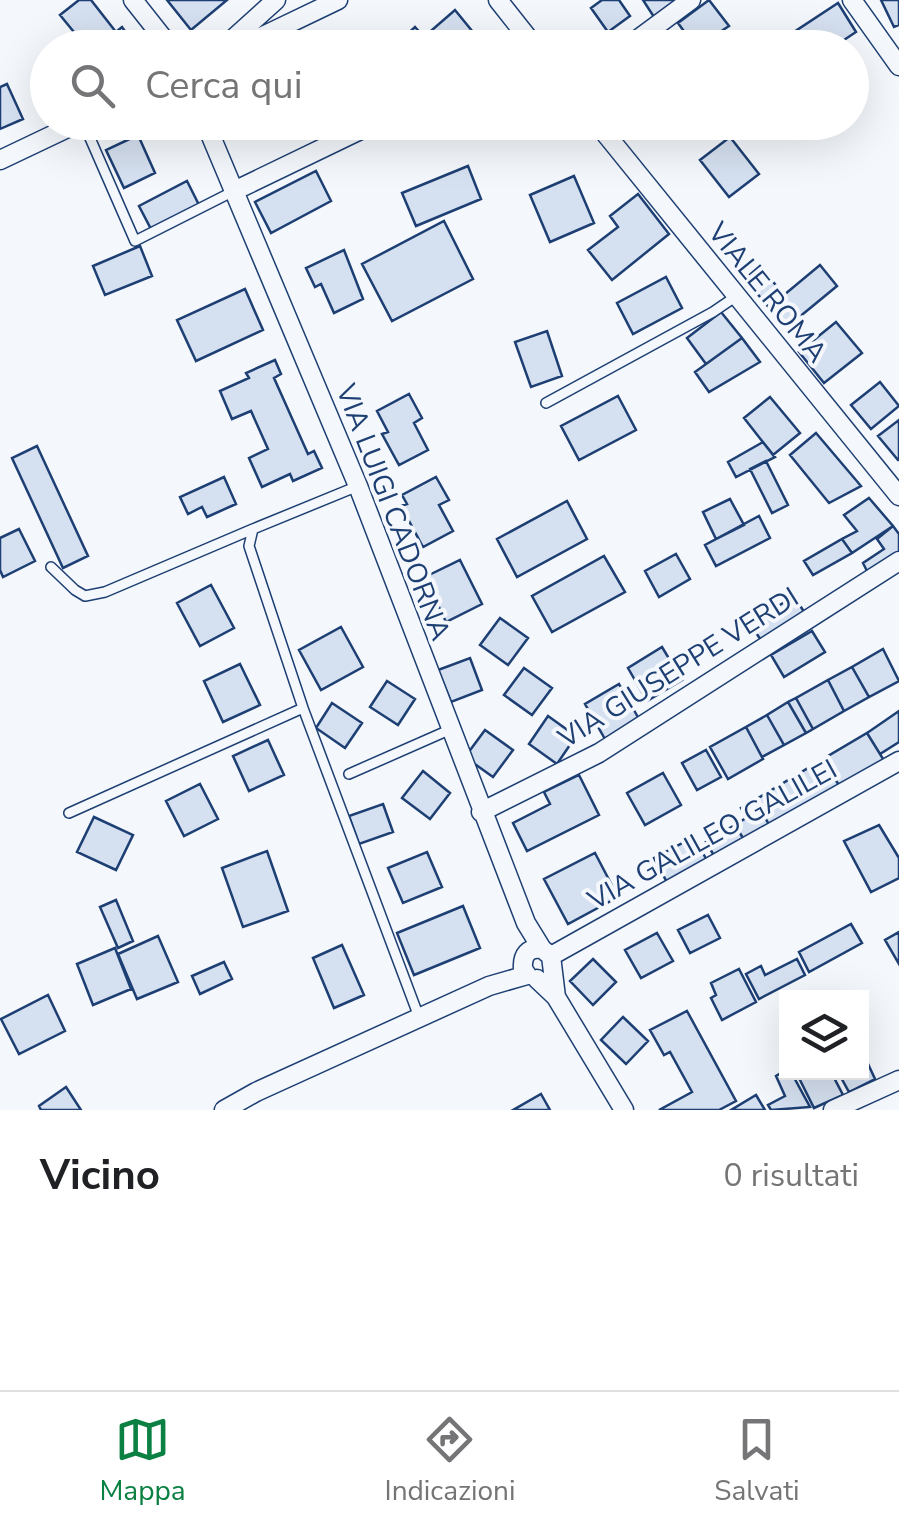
<!DOCTYPE html>
<html lang="it">
<style>
body{margin:0;font-family:"Nunito Sans",sans-serif;background:#f2f2f2;color:#202124}
.controls{position:absolute;right:30px;bottom:30px;display:grid;overflow:hidden;border-radius:0px;box-shadow:0 10px 40px #0002}
.controls button{width:90px;height:90px;display:grid;place-items:center;padding:0;border:0;border-bottom:2px solid #e0e0e0;background:#fff;color:#202124;font:50px sans-serif}
.list{margin:0;padding:0;list-style:none}
h2{display:flex;justify-content:space-between;align-items:center;height:130px;margin:0;padding:0 40px;font-size:42px}
h2 small{font-size:32px;font-weight:400;color:#757577}
.icon{flex:none;width:55px;height:55px;fill:none;stroke:currentColor;stroke-width:2;stroke-linecap:round;stroke-linejoin:round}
.map{position:relative;flex:none;width:899px;height:1110px;overflow:hidden}
.search{position:absolute;background:#fff;box-shadow:0 10px 40px #0002;left:30px;right:30px;top:30px;height:110px;display:flex;align-items:center;gap:25px;box-sizing:border-box;padding:0 35px;border-radius:55px;color:#757577;font-size:38px}
.sheet{height:280px;background:#fff}
nav{display:flex;justify-content:space-around;align-items:center;box-sizing:border-box;height:140px;border-top:2px solid #e0e0e0;background:#fff;font-size:28px;color:#757577}
nav a{display:grid;justify-items:center;gap:5px}
nav .on{color:#0b8043}
.map>svg:first-child{display:block}
.building{fill:#d5e0f0;stroke:#1d3f73;stroke-width:2.5}
.lines{fill:none;stroke-linecap:round;stroke-linejoin:round}
.lane-casing{stroke:#1d3f73;stroke-width:12}
.street-casing{stroke:#1d3f73;stroke-width:21}
.lane{stroke:#f4f7fb;stroke-width:9}
.street{stroke:#f4f7fb;stroke-width:18}
.labels{text-anchor:middle;stroke-width:8;stroke-linejoin:round;paint-order:stroke}
.street-label{font-size:28px;fill:#1d3f73;stroke:#f4f7fb}
</style>
<div class="map">
<svg width="899" height="1110" viewBox="0 0 899 1110">
<rect width="100%" height="100%" fill="#f4f7fb"/>
<path class="building" d="M79,0H91L116,32L122,27L135,45L87,48L60,15Z
M167,0H227L191,30Z
M602,0H619L630,16L608,32L591,8Z
M643,0H679L654,17Z
M709,0L729,26L696,48L678,23Z
M881,0H899V25L894,27Z
M838,3L856,32L832,48H799L791,34Z
M455,10L486,48H392L415,27L424,37Z
M7,84L23,119L0,129V87Z
M318,122H350L351,123L325,137Z
M138,135L155,173L124,188L106,150Z
M730,137L759,174L729,197L700,160Z
M468,166L481,199L416,226L402,193Z
M316,171L331,201L271,233L255,202Z
M574,176L594,223L550,242L530,195Z
M187,181L199,205L151,229L139,206Z
M638,194L669,234L612,280L588,250L618,227L610,216Z
M444,221L473,279L392,321L362,264Z
M140,246L152,276L105,295L93,266Z
M344,250L363,299L334,313L321,284L315,287L306,268Z
M820,265L837,286L786,328L745,279L760,266L784,295Z
M666,277L682,308L633,334L617,303Z
M245,289L263,330L196,361L177,320Z
M721,312L742,338L706,364L687,338Z
M836,322L862,353L824,383L799,352Z
M547,331L562,376L531,387L515,342Z
M742,338L760,362L709,392L695,372Z
M275,360L281,374L274,378L308,454L314,451L322,468L293,481L290,474L262,487L249,458L268,449L251,411L232,419L220,391L249,378L246,373Z
M880,382L899,406L871,429L851,405Z
M409,394L422,418L414,423L428,450L399,465L382,434L388,432L377,411Z
M618,396L636,430L579,460L561,426Z
M770,397L800,433L773,455L744,418Z
M899,420V460H898L878,436Z
M816,433L861,486L829,503L790,455Z
M763,442L775,457L736,477L728,462Z
M37,446L88,556L63,568L12,458Z
M766,461L788,505L772,513L750,469Z
M224,477L236,504L207,517L202,507L188,514L180,497Z
M436,477L449,500L439,505L453,531L423,547L401,506L407,504L402,495Z
M869,498L893,526L852,553L842,539L857,531L844,515Z
M730,499L744,525L716,539L703,512Z
M567,501L587,539L517,577L497,539Z
M759,516L770,538L716,566L705,545Z
M893,526L899,534V557L869,575L863,563L884,549L877,539Z
M19,529L35,561L3,577L0,570V538Z
M842,539L852,553L813,575L804,561Z
M676,554L690,579L659,597L645,571Z
M604,556L625,592L552,632L532,596Z
M460,560L482,604L446,622L425,577Z
M211,585L234,628L200,646L177,603Z
M794,596L806,615L763,643L750,624Z
M500,618L528,638L508,665L480,645Z
M341,627L363,667L321,690L299,650Z
M812,631L825,652L784,677L771,655Z
M662,647L682,680L647,701L628,668Z
M883,649L899,681L869,697L852,667Z
M470,658L482,690L451,702L438,670Z
M240,664L260,705L223,722L204,681Z
M852,667L869,697L844,711L828,680Z
M524,668L552,688L532,715L504,695Z
M828,680L844,711L813,729L796,698Z
M387,681L415,699L398,725L370,707Z
M619,684L639,719L605,739L585,704Z
M796,698L813,729L806,733L788,702Z
M788,702L806,733L784,745L767,715Z
M332,703L362,723L345,748L316,728Z
M899,711V742L880,754L867,733Z
M767,715L784,745L762,757L746,727Z
M548,716L576,736L557,764L529,744Z
M746,727L763,759L728,779L710,747Z
M485,730L513,750L493,777L465,757Z
M867,733L885,762L840,787L823,759Z
M268,740L284,775L249,791L233,756Z
M706,750L721,777L697,790L682,763Z
M823,759L840,787L771,828L755,800Z
M423,771L450,793L430,819L402,798Z
M663,773L681,805L645,825L627,793Z
M579,775L599,815L527,851L513,823L550,804L544,792Z
M200,784L218,819L184,836L166,801Z
M755,800L771,828L746,843L735,825L746,818L741,808Z
M383,804L393,832L359,844L349,816Z
M94,817L133,835L116,870L77,852Z
M735,825L746,843L716,859L706,842Z
M879,825L899,858V878L871,892L844,841Z
M694,837L709,864L669,886L654,858Z
M267,851L288,911L243,927L222,868Z
M427,852L442,887L403,903L388,868Z
M595,853L618,897L568,924L544,879Z
M116,900L133,941L118,948L100,907Z
M463,906L480,948L414,975L397,933Z
M708,915L720,938L690,953L678,930Z
M851,924L862,943L809,972L799,952Z
M899,932V964L885,940Z
M657,933L673,961L641,978L625,950Z
M158,936L178,982L137,999L118,954Z
M342,945L364,995L334,1008L313,958Z
M115,948L131,989L93,1005L77,964Z
M593,959L616,982L593,1005L570,981Z
M797,959L805,975L759,999L746,974L761,966L765,975Z
M224,962L232,979L200,994L192,976Z
M739,969L756,1002L722,1020L711,998L716,995L711,983Z
M48,995L65,1031L19,1054L1,1019Z
M687,1011L736,1101L719,1110H659L692,1092L670,1052L664,1055L650,1030Z
M623,1017L648,1041L626,1064L601,1040Z
M862,1051L875,1079L849,1092L838,1072H862Z
M786,1070L791,1072L810,1107L771,1110L768,1105L785,1096L776,1076Z
M800,1072H831L843,1095L814,1108L797,1074Z
M66,1087L81,1110H41L39,1106Z
M541,1094L550,1110H513Z
M756,1095L765,1110H731Z"/>
<g class="lines">
<g class="lane-casing">
<path id="lane" d="M83,122L135,241L234,191
M546,403L713,312L735,297
M358,486L253,529L249,546L303,708L419,1017
M51,567L75,590L85,596L105,592L253,529
M349,774L449,730
M69,813L303,708"/>
</g>
<g class="street-casing">
<path id="street" d="M133,0L171,48
M498,0L536,48
M852,0L899,66
M223,48L276,0
M238,48L338,0
M626,48L691,0
M205,122L358,486L526,923L542,949L551,956L556,997
M596,122L899,496
M0,160L80,122
M234,191L377,122
M481,812L599,753L899,561
M551,956L899,761
M527,975L523,969C522,955 528,947 542,949
M537,979L556,997L624,1110
M224,1110L256,1092L489,986L527,975
M833,1110L899,1080"/>
</g>
<use href="#lane" class="lane"/>
<use href="#street" class="street"/>
</g>
<g class="labels">
<g class="street-label">
<text transform="translate(768 292) rotate(51)" y="10">VIALE ROMA</text>
<text transform="translate(394 512) rotate(69)" y="10">VIA LUIGI CADORNA</text>
<text transform="translate(678 667) rotate(-32)" y="10">VIA GIUSEPPE VERDI</text>
<text transform="translate(712 834) rotate(-29)" y="10">VIA GALILEO GALILEI</text>
</g>
</g>
</svg>
<div class="controls">
<button><svg class="icon" aria-label="layers" viewBox="0 0 24 24"><path d="M12 4l9 5-9 5-9-5zM3 14l9 5 9-5"/></svg></button>
</div>
<div class="search"><svg class="icon" aria-label="search" viewBox="0 0 24 24"><circle cx="10" cy="10" r="6"/><path d="M15 15l6 6"/></svg>Cerca qui</div>
</div>
<section class="sheet">
<h2>Vicino<small>0 risultati</small></h2>
<ul class="list">
</ul>
</section>
<nav>
<a class="on"><svg class="icon" aria-label="map" viewBox="0 0 24 24"><path d="M3 6l6-2 6 2 6-2v14l-6 2-6-2-6 2zM9 4v14M15 6v14"/></svg>Mappa</a>
<a><svg class="icon" aria-label="directions" viewBox="0 0 24 24"><path d="M12 3l9 9-9 9-9-9zM9 14v-3h6M13 9l2 2-2 2"/></svg>Indicazioni</a>
<a><svg class="icon" aria-label="saved" viewBox="0 0 24 24"><path d="M7 4h10v16l-5-4-5 4z"/></svg>Salvati</a>
</nav>
